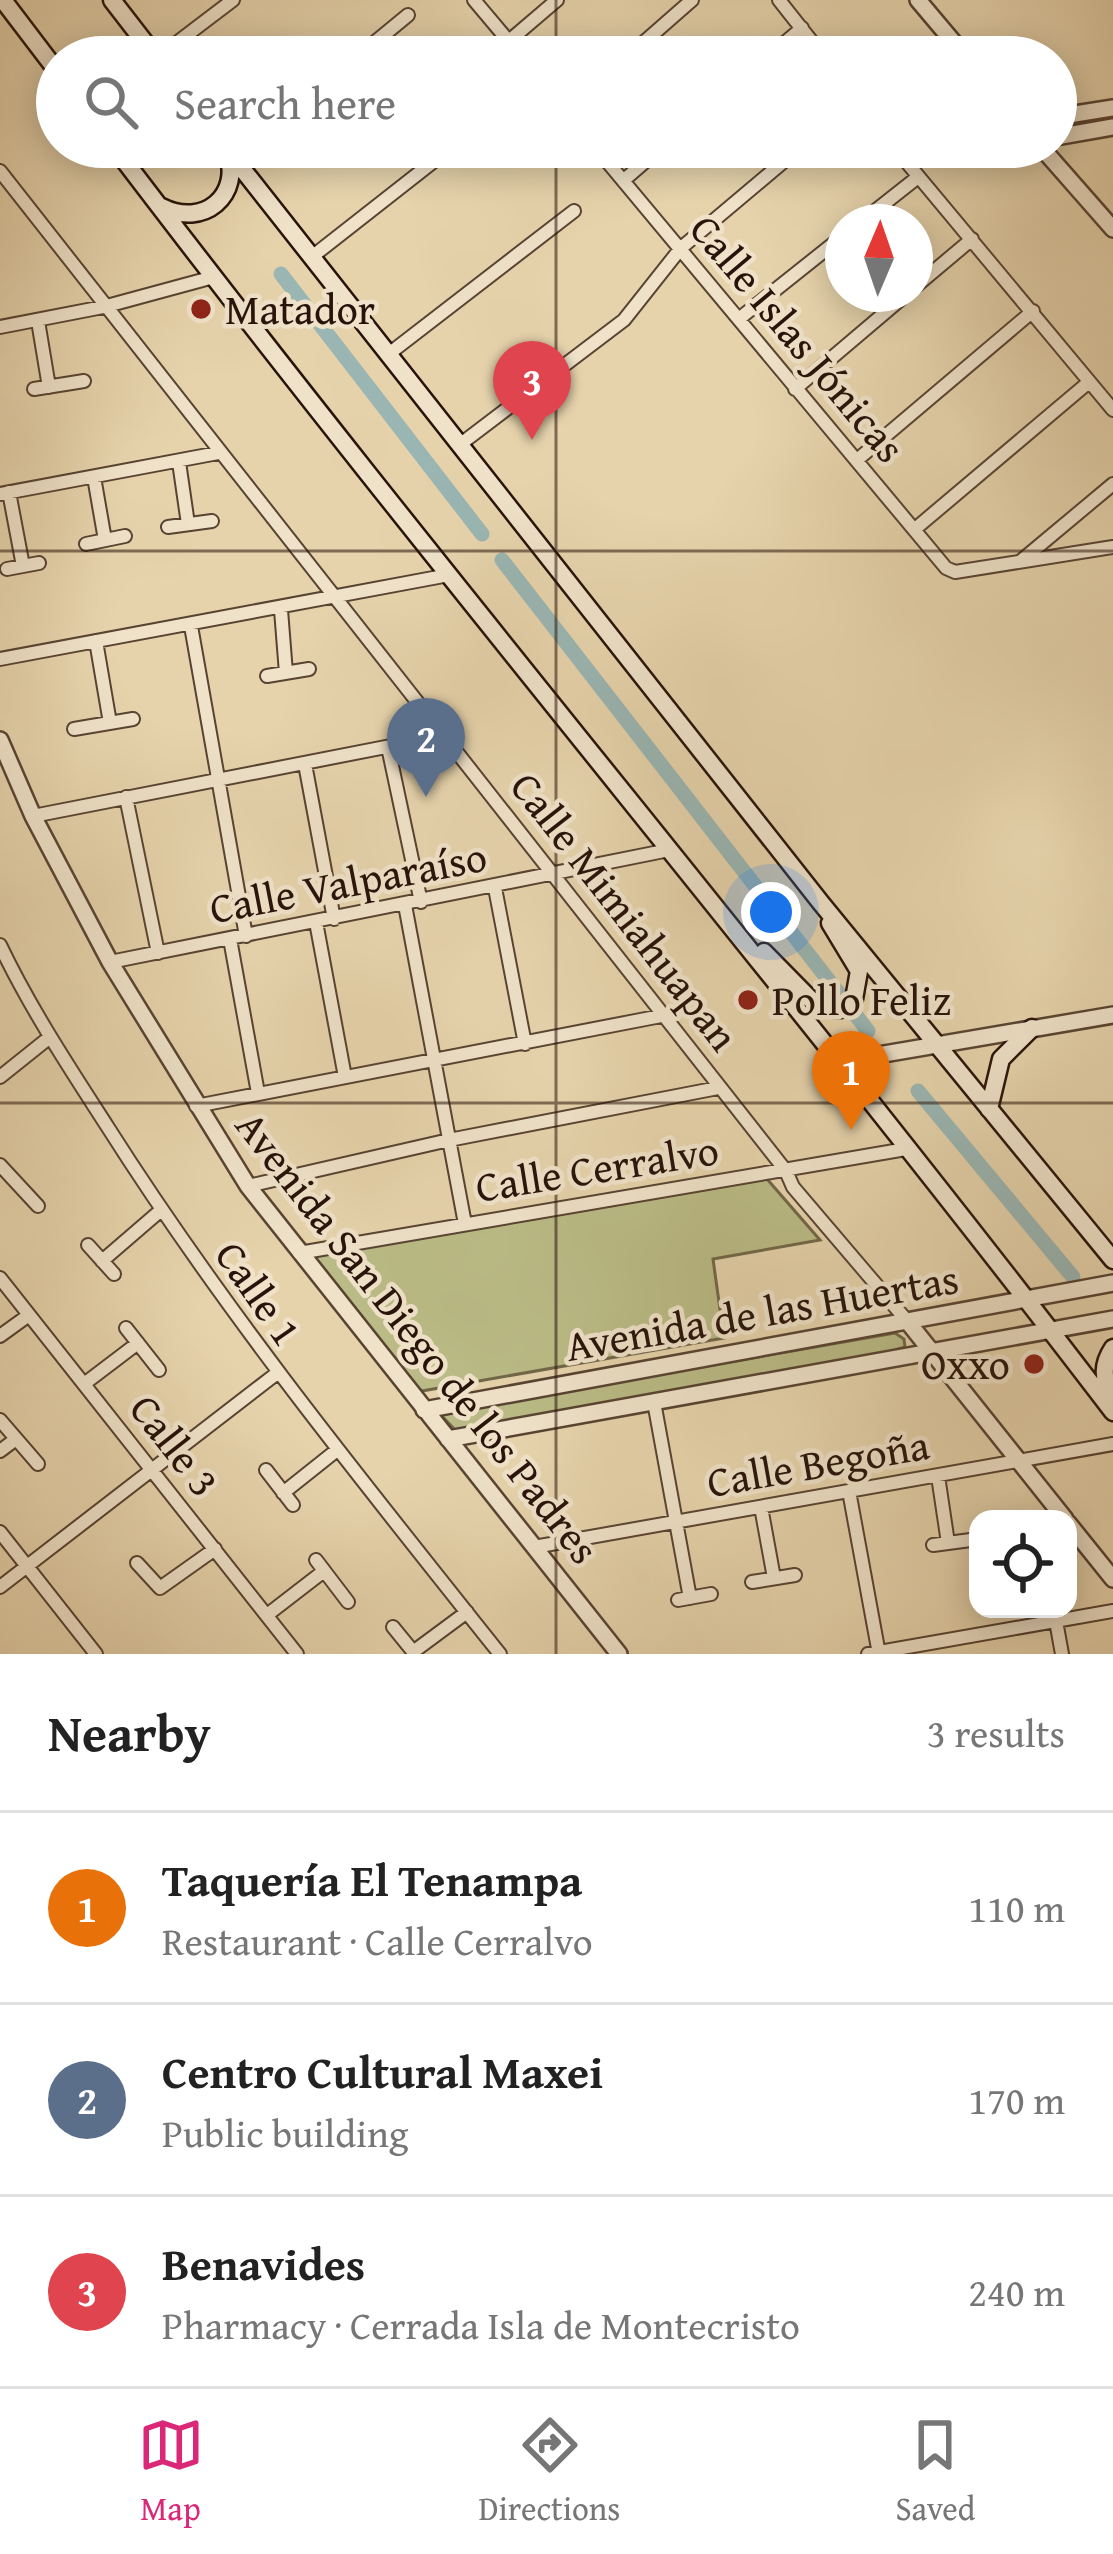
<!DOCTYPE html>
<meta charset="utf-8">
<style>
body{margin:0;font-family:"Gentium Book Plus",serif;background:#f2f2f2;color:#222}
.controls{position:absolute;right:36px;bottom:36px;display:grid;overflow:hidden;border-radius:24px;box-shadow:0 6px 30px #0003}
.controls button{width:108px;height:108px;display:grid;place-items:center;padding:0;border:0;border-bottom:3px solid #e0e0e0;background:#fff;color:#222;font:60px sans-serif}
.compass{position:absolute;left:825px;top:204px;width:108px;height:108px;border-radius:50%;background:#fff;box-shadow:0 6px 30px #0003;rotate:2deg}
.you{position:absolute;left:771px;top:912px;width:42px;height:42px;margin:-30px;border:9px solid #fff;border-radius:50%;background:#1a73e8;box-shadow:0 0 0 18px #1a73e833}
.badge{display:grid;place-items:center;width:78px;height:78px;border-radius:50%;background:#db2777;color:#fff;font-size:39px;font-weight:700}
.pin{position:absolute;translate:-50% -99px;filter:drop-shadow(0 3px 6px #0008)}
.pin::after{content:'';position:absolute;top:63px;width:42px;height:36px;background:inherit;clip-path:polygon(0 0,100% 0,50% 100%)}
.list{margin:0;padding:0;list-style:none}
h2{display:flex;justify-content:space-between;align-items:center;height:156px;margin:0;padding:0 48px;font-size:51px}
h2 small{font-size:39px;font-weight:400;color:#767676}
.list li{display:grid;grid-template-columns:78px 1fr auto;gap:36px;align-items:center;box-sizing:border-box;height:192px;padding:0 48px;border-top:3px solid #e0e0e0}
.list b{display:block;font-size:45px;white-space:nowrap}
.list p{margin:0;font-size:39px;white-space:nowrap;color:#767676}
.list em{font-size:39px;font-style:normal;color:#767676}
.icon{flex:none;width:66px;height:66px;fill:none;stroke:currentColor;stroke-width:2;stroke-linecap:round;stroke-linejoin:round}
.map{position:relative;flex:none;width:1113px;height:1654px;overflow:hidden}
.search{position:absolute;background:#fff;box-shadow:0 6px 30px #0003;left:36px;right:36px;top:36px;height:132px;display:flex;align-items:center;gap:30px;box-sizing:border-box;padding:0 42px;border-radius:66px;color:#767676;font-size:45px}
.sheet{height:732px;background:#fff}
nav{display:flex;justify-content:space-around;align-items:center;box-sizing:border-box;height:168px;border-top:3px solid #e0e0e0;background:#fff;font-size:33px;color:#767676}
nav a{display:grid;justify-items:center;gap:6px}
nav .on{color:#db2777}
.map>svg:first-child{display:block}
.green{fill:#babb86;stroke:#716748;stroke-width:3}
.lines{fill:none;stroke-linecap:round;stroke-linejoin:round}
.canal{stroke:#9ab6b3;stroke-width:15}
.minor-casing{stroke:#584332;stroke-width:16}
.tertiary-casing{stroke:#584332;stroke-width:20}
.secondary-casing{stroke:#28130a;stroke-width:21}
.minor{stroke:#efe2c9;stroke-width:12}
.tertiary{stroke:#efe2c9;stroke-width:15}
.secondary{stroke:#efe2c9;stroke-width:16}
.grid{fill:none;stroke:#28130a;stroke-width:3;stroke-opacity:0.55}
.poi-dot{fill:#8f2418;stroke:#efe2c9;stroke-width:4.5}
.labels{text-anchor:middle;stroke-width:9;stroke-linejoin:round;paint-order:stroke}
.poi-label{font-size:42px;fill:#28130a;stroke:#efe2c9;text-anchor:start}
.street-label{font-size:42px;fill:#28130a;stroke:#efe2c9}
</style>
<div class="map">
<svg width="1113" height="1654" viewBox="0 0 1113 1654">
<rect width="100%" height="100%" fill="#e6d3ac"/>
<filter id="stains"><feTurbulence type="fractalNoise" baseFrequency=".00167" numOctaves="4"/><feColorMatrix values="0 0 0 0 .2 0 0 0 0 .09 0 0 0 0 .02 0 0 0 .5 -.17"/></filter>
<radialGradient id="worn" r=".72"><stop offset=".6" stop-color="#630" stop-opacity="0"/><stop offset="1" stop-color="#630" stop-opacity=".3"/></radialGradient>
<path class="green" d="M767,1179L820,1240L713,1259L724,1338L416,1392L309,1257Z
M895,1333L904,1339L905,1347L877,1356L457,1432L439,1413Z"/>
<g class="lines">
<path class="canal" d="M281,274L482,534
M502,560L868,1031
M918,1091L1073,1277"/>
<g class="minor-casing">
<path id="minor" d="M474,0L522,57
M779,0L824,57
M509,41L557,0
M158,57L233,0
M357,57L408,15
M627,57L692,0
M768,57L802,28
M595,147L946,568L955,572L1113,547
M894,147L1113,410
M902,157L960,147
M0,171L786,1171L793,1187L908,1322
M624,180L662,147
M861,222L918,177
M313,256L452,147
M915,287L972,239
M740,318L843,236
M38,321L49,387
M0,327L103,307L210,278
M390,353L574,211
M34,389L84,381
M795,389L907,294
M462,443L624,320L681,248L801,147
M857,460L1033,311
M179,462L188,524
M94,477L105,540
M9,492L23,566
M0,494L218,453
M168,527L212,521
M915,529L1089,382
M86,544L125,536
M1022,560L1113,484
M7,569L39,563
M281,610L286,673
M191,626L246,936
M96,641L110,723
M0,659L449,575
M267,676L309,669
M74,729L133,719
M388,747L421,902
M305,764L334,919
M126,797L158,953
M33,816L442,736
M495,888L525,1044
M405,905L465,1224
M316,922L345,1077
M230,939L258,1093
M0,945C30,1008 69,1067 107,1126C225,1312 363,1482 500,1654
M110,962L669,850
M0,1077L50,1037
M196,1106L661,1016
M0,1165L38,1206
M248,1186L449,1140L718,1088
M88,1245L114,1274
M299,1253L906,1149
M102,1261L160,1211
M0,1278L297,1654
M126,1328L159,1370
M0,1336L29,1315
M84,1384L138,1343
M654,1402L690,1598
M0,1420L38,1464
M0,1451L16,1439
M266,1470L293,1505
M938,1476L948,1543
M849,1491L879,1654
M283,1493L337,1450
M761,1507L774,1578
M0,1532L96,1654
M933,1545L978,1539
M534,1547L1113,1444
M316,1560L348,1602
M137,1563L160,1588L215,1549
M752,1582L795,1575
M0,1587L276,1374
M678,1600L711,1594
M267,1615L324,1571
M1056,1621L1062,1654
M393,1627L415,1654
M413,1652L467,1612
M868,1654L1113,1611"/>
</g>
<g class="tertiary-casing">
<path id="tertiary" d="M918,0L966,57
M1056,117L1113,108
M1056,137L1113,127
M1041,147L1113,229
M0,740L33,816L110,962L248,1186L619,1654
M837,1062L1113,1015
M908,1322L1065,1519
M424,1410L1113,1283
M448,1439L1113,1319
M1068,1523L1113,1579"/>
</g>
<g class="secondary-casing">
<path id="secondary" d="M3,0L57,71
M112,0L156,57
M114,147C439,575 787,985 1113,1412
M225,147L821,903L1113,1260
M162,207C203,228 243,196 227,151
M764,952L819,1008L841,1009L854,999L859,971L830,923
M989,1109L1001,1059L1032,1028
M1113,1348C1103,1363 1101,1379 1113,1394"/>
</g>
<use href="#minor" class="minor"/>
<use href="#tertiary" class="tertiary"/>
<use href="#secondary" class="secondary"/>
</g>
<path class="grid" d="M556,0V57M556,147V1654M0,551H1113M0,1103H1113"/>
<g class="poi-dot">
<circle cx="201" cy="309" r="12"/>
<circle cx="748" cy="1000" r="12"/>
<circle cx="1034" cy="1364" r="12"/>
</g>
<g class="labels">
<g class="poi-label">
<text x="225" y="324">Matador</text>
<text x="772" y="1015">Pollo Feliz</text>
<text x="1010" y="1379" text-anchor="end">Oxxo</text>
</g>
<g class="street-label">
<text transform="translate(798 338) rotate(50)" y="15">Calle Islas Jónicas</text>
<text transform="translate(348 882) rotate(-11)" y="15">Calle Valparaíso</text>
<text transform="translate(625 911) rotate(52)" y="15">Calle Mimiahuapan</text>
<text transform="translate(597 1168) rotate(-9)" y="15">Calle Cerralvo</text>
<text transform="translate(259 1293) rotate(55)" y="15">Calle 1</text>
<text transform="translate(762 1312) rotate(-10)" y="15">Avenida de las Huertas</text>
<text transform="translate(418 1337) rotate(52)" y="15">Avenida San Diego de los Padres</text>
<text transform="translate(175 1445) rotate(52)" y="15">Calle 3</text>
<text transform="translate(818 1463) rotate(-10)" y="15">Calle Begoña</text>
</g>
</g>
<rect width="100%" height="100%" filter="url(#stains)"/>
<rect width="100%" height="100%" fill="url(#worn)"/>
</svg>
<div class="controls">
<button><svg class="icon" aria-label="locate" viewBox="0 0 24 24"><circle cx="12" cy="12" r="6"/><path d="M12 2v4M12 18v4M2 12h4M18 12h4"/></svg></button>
</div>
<svg class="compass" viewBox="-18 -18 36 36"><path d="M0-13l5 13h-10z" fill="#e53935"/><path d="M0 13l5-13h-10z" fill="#767676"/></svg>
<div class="you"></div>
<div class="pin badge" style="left:851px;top:1130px;background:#e8710a">1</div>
<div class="pin badge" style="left:426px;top:797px;background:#5c6f8a">2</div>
<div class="pin badge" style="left:532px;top:440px;background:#e0444e">3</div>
<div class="search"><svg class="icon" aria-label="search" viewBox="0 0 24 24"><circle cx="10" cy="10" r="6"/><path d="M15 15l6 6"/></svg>Search here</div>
</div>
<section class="sheet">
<h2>Nearby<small>3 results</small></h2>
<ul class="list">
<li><span class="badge" style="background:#e8710a">1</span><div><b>Taquería El Tenampa</b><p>Restaurant · Calle Cerralvo</p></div><em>110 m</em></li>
<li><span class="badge" style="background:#5c6f8a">2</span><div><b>Centro Cultural Maxei</b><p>Public building</p></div><em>170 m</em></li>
<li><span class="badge" style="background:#e0444e">3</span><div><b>Benavides</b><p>Pharmacy · Cerrada Isla de Montecristo</p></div><em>240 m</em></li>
</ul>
</section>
<nav>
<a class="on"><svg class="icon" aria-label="map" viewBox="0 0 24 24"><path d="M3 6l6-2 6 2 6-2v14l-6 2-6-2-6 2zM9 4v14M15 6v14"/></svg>Map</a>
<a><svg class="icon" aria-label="directions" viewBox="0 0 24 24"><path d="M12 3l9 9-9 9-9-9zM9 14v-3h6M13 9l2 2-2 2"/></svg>Directions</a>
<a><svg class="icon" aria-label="saved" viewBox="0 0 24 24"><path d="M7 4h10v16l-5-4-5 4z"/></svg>Saved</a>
</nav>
